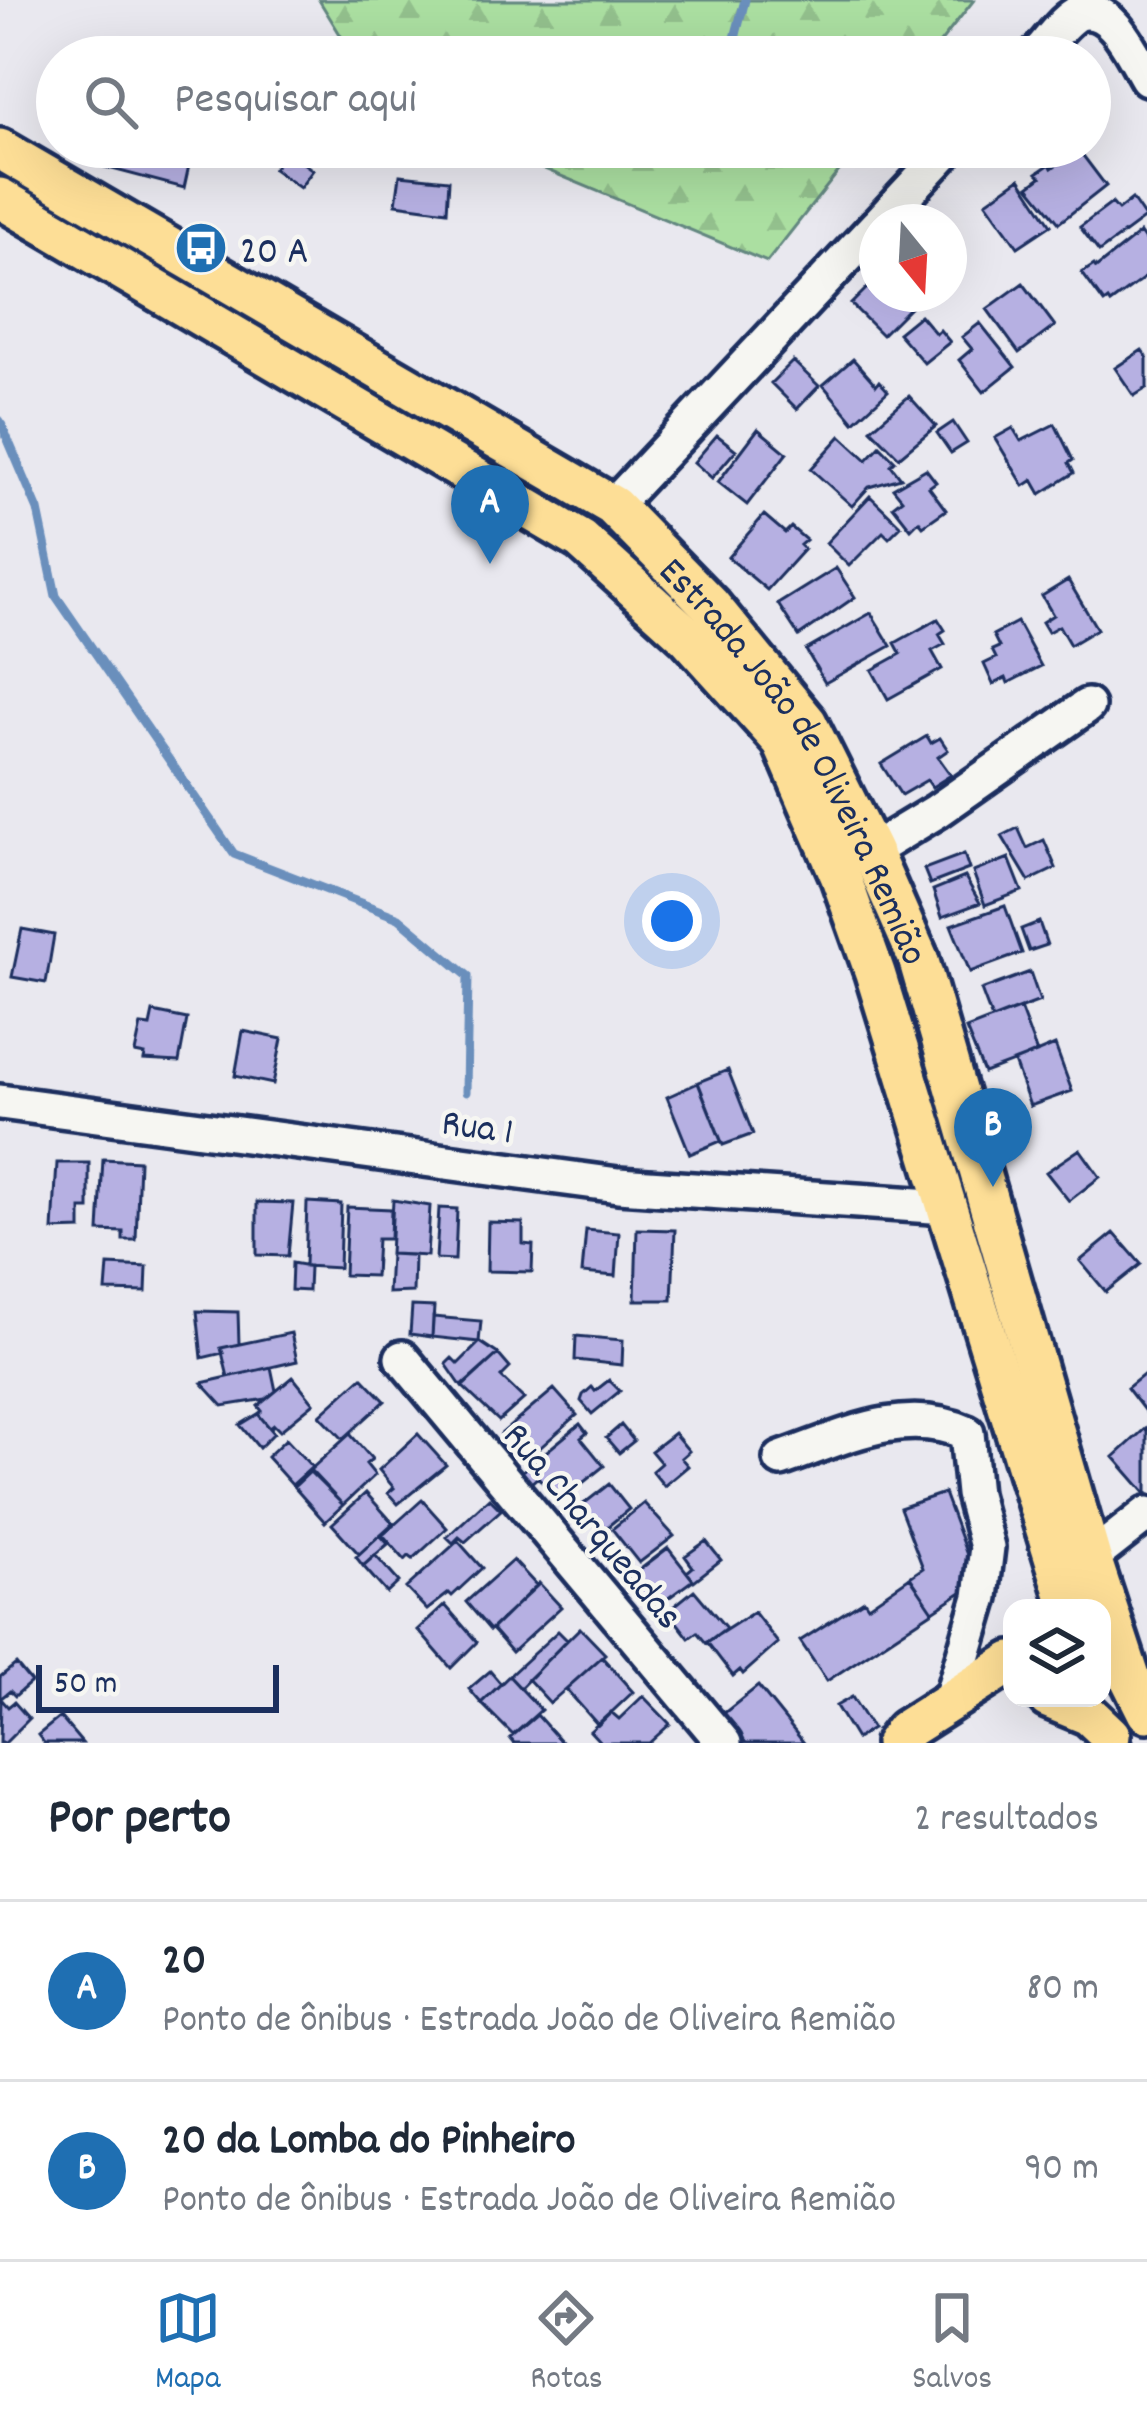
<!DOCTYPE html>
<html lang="pt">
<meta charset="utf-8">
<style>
body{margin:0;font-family:Dekko,sans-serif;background:#f2f2f3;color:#1f2937}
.controls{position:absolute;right:36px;bottom:36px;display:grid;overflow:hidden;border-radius:24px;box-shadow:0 12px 48px #0002}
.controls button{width:108px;height:108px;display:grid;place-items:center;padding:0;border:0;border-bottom:3px solid #e0e1e3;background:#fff;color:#1f2937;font:60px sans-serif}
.compass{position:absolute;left:859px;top:204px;width:108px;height:108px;border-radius:50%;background:#fff;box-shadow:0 12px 48px #0002;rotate:162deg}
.scale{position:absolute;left:36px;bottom:30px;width:243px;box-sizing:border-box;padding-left:12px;border:6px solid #1b2f5e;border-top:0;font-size:33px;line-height:42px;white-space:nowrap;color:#1b2f5e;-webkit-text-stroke:9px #f6f6f2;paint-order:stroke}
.you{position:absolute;left:672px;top:921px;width:42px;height:42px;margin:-30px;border:9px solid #fff;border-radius:50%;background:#1a73e8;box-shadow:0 0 0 18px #1a73e833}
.badge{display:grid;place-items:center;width:78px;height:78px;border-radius:50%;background:#1f6fb2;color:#fff;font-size:39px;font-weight:700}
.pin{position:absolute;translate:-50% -99px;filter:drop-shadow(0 3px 6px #0008)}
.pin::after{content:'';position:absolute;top:63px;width:42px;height:36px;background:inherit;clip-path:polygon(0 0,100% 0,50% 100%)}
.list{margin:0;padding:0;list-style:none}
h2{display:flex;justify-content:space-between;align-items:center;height:156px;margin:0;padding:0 48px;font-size:51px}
h2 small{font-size:39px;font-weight:400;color:#747a83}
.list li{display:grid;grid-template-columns:78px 1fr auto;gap:36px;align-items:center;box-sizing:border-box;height:180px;padding:0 48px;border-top:3px solid #e0e1e3}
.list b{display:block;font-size:45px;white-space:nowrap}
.list p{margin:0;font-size:39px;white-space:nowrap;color:#747a83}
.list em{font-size:39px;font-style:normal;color:#747a83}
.icon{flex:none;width:66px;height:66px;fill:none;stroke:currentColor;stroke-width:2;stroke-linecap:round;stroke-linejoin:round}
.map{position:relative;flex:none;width:1147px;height:1743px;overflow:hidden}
.search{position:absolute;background:#fff;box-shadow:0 12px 48px #0002;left:36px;right:36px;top:36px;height:132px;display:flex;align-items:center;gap:30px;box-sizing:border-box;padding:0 42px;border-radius:66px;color:#747a83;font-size:45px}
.sheet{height:516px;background:#fff}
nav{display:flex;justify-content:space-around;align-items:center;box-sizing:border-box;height:168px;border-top:3px solid #e0e1e3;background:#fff;font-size:33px;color:#747a83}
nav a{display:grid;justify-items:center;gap:6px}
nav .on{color:#1f6fb2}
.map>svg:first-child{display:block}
.forest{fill:url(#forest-firs);stroke:#638780;stroke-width:3}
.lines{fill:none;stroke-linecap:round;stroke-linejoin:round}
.stream{stroke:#6a8fbc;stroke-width:9}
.building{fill:#b6b0e2;stroke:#1b2f5e;stroke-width:3}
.minor-casing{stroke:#1b2f5e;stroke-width:42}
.major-casing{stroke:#1b2f5e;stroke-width:48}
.minor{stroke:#f6f6f2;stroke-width:33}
.major{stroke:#fdde96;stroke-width:39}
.labels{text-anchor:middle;stroke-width:9;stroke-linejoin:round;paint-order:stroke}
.poi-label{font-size:39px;fill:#1b2f5e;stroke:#f6f6f2;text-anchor:start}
.street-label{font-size:39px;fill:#1b2f5e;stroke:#f6f6f2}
</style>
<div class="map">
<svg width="1147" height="1743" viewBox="0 0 1147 1743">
<defs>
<pattern id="forest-firs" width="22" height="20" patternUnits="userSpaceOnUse" patternTransform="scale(3)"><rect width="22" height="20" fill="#abdfa1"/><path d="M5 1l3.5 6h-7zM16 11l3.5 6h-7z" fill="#93c08d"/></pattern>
</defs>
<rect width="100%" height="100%" fill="#e9e8ef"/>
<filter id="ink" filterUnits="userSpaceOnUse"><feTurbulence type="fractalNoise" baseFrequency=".00833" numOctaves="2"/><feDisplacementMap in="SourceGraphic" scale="24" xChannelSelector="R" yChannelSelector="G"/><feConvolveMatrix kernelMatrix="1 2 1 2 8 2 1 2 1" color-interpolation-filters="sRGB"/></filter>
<g filter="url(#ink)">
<path class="forest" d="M319,0H974L929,57H354Z
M492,147H858L767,262Z"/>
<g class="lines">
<path class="stream" d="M730,57L745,0
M0,421L38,510L56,596L234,854L399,918L468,976L466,1092"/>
</g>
<path class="building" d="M97,147H193L184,188L93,164Z
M1078,149L1106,186L1059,223L1029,186L1041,177L1037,173L1050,164L1052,168Z
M286,151L313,170L300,188L273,169Z
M400,175L449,180L447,211L396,204Z
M1020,178L1051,225L1018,247L986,202Z
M1132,199L1145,218L1099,252L1080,227L1112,203L1118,210Z
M1140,233L1147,243V276L1110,303L1108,300L1104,303L1082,273L1094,265L1096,268Z
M877,278V294H911L917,300L882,335L851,304Z
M1023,283L1055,326L1019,353L987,309Z
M920,315L936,334L940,330L950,342L924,363L898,333Z
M980,323L1015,367L984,392L959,360L972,349L962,337Z
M1142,350L1147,357V388L1134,396L1115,368Z
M853,359L876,385L879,381L888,391L854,422L823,385Z
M793,361L819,386L797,409L771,383Z
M909,396L936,426L899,457L871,429Z
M953,422L967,443L951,453L937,433Z
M1055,424L1073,460L1069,463L1074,473L1041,494L1033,480L1024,486L995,438L1013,428L1021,441Z
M758,429L787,453L747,505L718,482Z
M717,435L736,450L712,478L694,462Z
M841,436L867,460L880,446L895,461L891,465L901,478L869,487L852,506L811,469Z
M926,469L936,482L929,487L946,510L923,526L919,521L911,529L893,506L902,499L893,488Z
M870,496L901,526L889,538L883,532L849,566L826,543Z
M764,515L785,533L791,527L806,540L800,545L804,549L767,590L728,557Z
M836,568L855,597L799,636L778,604Z
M1068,580L1097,629L1070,645L1059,626L1048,632L1042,622L1053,615L1042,596Z
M871,613L891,646L825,683L806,650Z
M938,619L945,630L939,634L945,644L932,651L942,669L888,699L872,670L901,654L895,643Z
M1017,622L1041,666L1008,683L1006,678L993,684L984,664L996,658L992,650L999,647L993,635Z
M927,736L931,743L940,738L948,750L938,757L951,775L932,787L927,780L901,795L881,764Z
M1018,828L1027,848L1044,840L1056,868L1029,881L1002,836Z
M964,854L969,869L930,884L924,869Z
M1009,858L1022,891L985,905L973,872Z
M965,877L980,903L942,917L933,890Z
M1005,906L1022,953L970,972L951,925Z
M1039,922L1047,945L1029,951L1021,929Z
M22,929L54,935L46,983L12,977Z
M1030,972L1040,1001L992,1019L981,990Z
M1020,1008L1037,1053L984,1073L966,1029Z
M153,1012L187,1019L179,1062L144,1060L145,1055L135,1053L141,1025L150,1026Z
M243,1031L282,1039L273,1084L235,1076Z
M1055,1045L1072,1091L1030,1106L1014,1062Z
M728,1070L753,1134L723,1145L698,1082Z
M698,1083L721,1141L690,1154L667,1097Z
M1080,1149L1100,1177L1069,1201L1046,1172Z
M103,1159L139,1161L136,1240H123V1232L99,1231Z
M57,1163H89V1209H81V1229L53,1230Z
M393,1200L430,1206L427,1256L390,1254Z
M257,1202L293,1203L288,1256L257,1255Z
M307,1202L341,1204L339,1268L305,1266Z
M347,1207L391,1209L390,1239H377L375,1276L344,1275Z
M439,1208L457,1209L455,1260L436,1259Z
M488,1222L523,1223V1244L533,1245L532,1272L487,1271Z
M637,1229L675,1230L672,1300H635Z
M586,1230L619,1233L616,1276L582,1273Z
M1114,1233L1141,1264L1106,1292L1080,1261Z
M390,1254L414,1255L413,1292L388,1293Z
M292,1263L309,1266L308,1291L291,1290Z
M108,1265L147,1267L146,1292L106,1291Z
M412,1306L434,1307L432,1337L410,1334Z
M197,1311L238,1312L239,1344L221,1348L223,1353L202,1358Z
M433,1317L481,1321L479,1342L432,1337Z
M291,1333L297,1361L228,1377L221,1348Z
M576,1336L623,1340L622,1365L575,1360Z
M480,1342L498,1354L462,1387L446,1364L452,1358L458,1364Z
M498,1354L510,1368L501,1377L524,1399L499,1421L462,1386Z
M271,1367L276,1391L266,1399L223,1406L202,1383Z
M1147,1372V1414L1127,1388Z
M293,1377L314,1403L280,1431L274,1425L270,1428L258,1414L262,1411L258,1406Z
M362,1377L385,1401L343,1439L320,1415Z
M609,1380L620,1391L592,1414L581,1401L583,1395L592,1387L595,1391Z
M554,1389L577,1415L525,1461L501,1434Z
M258,1414L274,1433L259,1448L240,1425Z
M580,1424L587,1433L581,1438L604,1466L559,1502L538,1477L529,1485L519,1474Z
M621,1425L634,1441L619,1453L606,1438Z
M1147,1427V1495L1114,1457Z
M674,1433L689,1451L681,1458L688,1466L664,1486L652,1471L661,1463L651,1451Z
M350,1434L372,1459L366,1464L375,1475L343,1505L309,1471Z
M418,1434L446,1465L398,1504L388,1493L394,1488L379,1470Z
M286,1439L312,1467L292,1485L267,1457Z
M311,1471L343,1505L325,1522L294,1487Z
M609,1484L629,1509L601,1532L581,1506Z
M366,1493L393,1523L359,1554L332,1524Z
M944,1493L977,1582L933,1611L910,1577L923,1568L900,1508Z
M489,1498L501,1510L465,1542L459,1537L453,1543L447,1537Z
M422,1500L447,1528L413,1559L409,1556L405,1560L383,1535Z
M644,1503L674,1536L639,1563L612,1529Z
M380,1535L388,1544L363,1566L356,1557Z
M458,1541L482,1568L452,1596L449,1593L427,1610L406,1588Z
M706,1541L721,1560L694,1581L687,1572L693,1567L685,1556Z
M668,1548L693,1580L652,1610L630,1577Z
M375,1555L399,1582L387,1593L363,1566Z
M513,1560L537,1586L490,1630L466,1602Z
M910,1577L933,1611L827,1681L800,1641L864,1600L868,1606Z
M539,1583L561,1607L512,1652L492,1629Z
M694,1590L726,1628L706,1643L697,1632L689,1638L668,1611Z
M445,1605L477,1642L451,1668L418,1630Z
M754,1612L778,1643L743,1674L740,1670L733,1676L707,1642Z
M580,1628L605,1654L550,1703L528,1679Z
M558,1631L567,1640L520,1688L509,1676Z
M602,1657L633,1692L598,1725L566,1689Z
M16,1664L31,1682L15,1696L10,1691L0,1699V1677Z
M490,1671L501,1684L481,1703L469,1689Z
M509,1676L541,1710L513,1735L481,1703Z
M758,1686L804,1743H746L723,1714Z
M643,1696L670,1724L649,1743H601L590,1731L611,1712L619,1719Z
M852,1697L872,1729L856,1739L836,1706Z
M1,1699L8,1707L14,1702L29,1719L5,1743H0Z
M537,1715L562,1743H514L510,1738Z
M60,1717L82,1743H44L38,1735Z"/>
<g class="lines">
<g class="minor-casing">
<path id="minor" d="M1035,57C1047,44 1061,23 1076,14C1111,0 1133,55 1147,78
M880,222L950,147
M613,506L877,225
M871,851L937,811L1087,706
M0,1102L618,1185L947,1207
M402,1358L724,1743
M781,1459C842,1438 903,1405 967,1433L973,1494L987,1547L981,1597L950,1702
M1091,1558L1147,1514"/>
</g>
<g class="major-casing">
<g id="major">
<path id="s1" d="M0,149L613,506L710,605L807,723L871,851L918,958L1091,1558L1131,1680L1147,1712"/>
<path d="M0,198L581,540L687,636L782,741L840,875L875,973L1070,1608"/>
<path d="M1048,1698L1089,1715L1110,1735"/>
<path d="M895,1743L905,1730L1012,1662"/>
</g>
</g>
<use href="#minor" class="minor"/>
<use href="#major" class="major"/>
</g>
</g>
<defs>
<g id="bus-disc" transform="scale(2.7)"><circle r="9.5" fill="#1f6fb2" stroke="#f6f6f2"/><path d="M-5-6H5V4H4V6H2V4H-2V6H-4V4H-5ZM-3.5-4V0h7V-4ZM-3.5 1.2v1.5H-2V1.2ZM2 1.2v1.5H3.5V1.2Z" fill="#fff"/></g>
</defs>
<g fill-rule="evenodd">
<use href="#bus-disc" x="201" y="248"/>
</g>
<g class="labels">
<g class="poi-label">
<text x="240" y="262">20 A</text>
</g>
<g class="street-label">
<text dy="14" stroke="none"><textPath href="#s1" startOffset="1026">Estrada João de Oliveira Remião</textPath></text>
<text transform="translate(478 1124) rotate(8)" y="14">Rua 1</text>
<text transform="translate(595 1524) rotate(50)" y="14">Rua Charqueadas</text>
</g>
</g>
</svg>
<div class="controls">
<button><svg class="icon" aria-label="layers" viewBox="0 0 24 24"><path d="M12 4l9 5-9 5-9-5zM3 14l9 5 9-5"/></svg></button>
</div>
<svg class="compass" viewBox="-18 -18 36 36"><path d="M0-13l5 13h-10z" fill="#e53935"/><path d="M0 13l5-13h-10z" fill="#747a83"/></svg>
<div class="scale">50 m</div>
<div class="you"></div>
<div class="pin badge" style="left:490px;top:564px">A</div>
<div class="pin badge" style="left:993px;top:1187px">B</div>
<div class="search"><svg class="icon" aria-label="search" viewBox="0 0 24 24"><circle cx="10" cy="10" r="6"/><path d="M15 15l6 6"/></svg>Pesquisar aqui</div>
</div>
<section class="sheet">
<h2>Por perto<small>2 resultados</small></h2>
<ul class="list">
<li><span class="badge">A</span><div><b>20</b><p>Ponto de ônibus · Estrada João de Oliveira Remião</p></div><em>80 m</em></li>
<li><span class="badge">B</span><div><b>20 da Lomba do Pinheiro</b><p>Ponto de ônibus · Estrada João de Oliveira Remião</p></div><em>90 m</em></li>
</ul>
</section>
<nav>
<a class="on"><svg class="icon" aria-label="map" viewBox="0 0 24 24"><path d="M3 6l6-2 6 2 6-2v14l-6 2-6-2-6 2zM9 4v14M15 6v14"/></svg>Mapa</a>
<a><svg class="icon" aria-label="directions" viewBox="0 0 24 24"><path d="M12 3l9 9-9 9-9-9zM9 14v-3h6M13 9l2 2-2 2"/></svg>Rotas</a>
<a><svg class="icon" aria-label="saved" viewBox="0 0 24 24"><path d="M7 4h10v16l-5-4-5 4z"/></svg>Salvos</a>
</nav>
